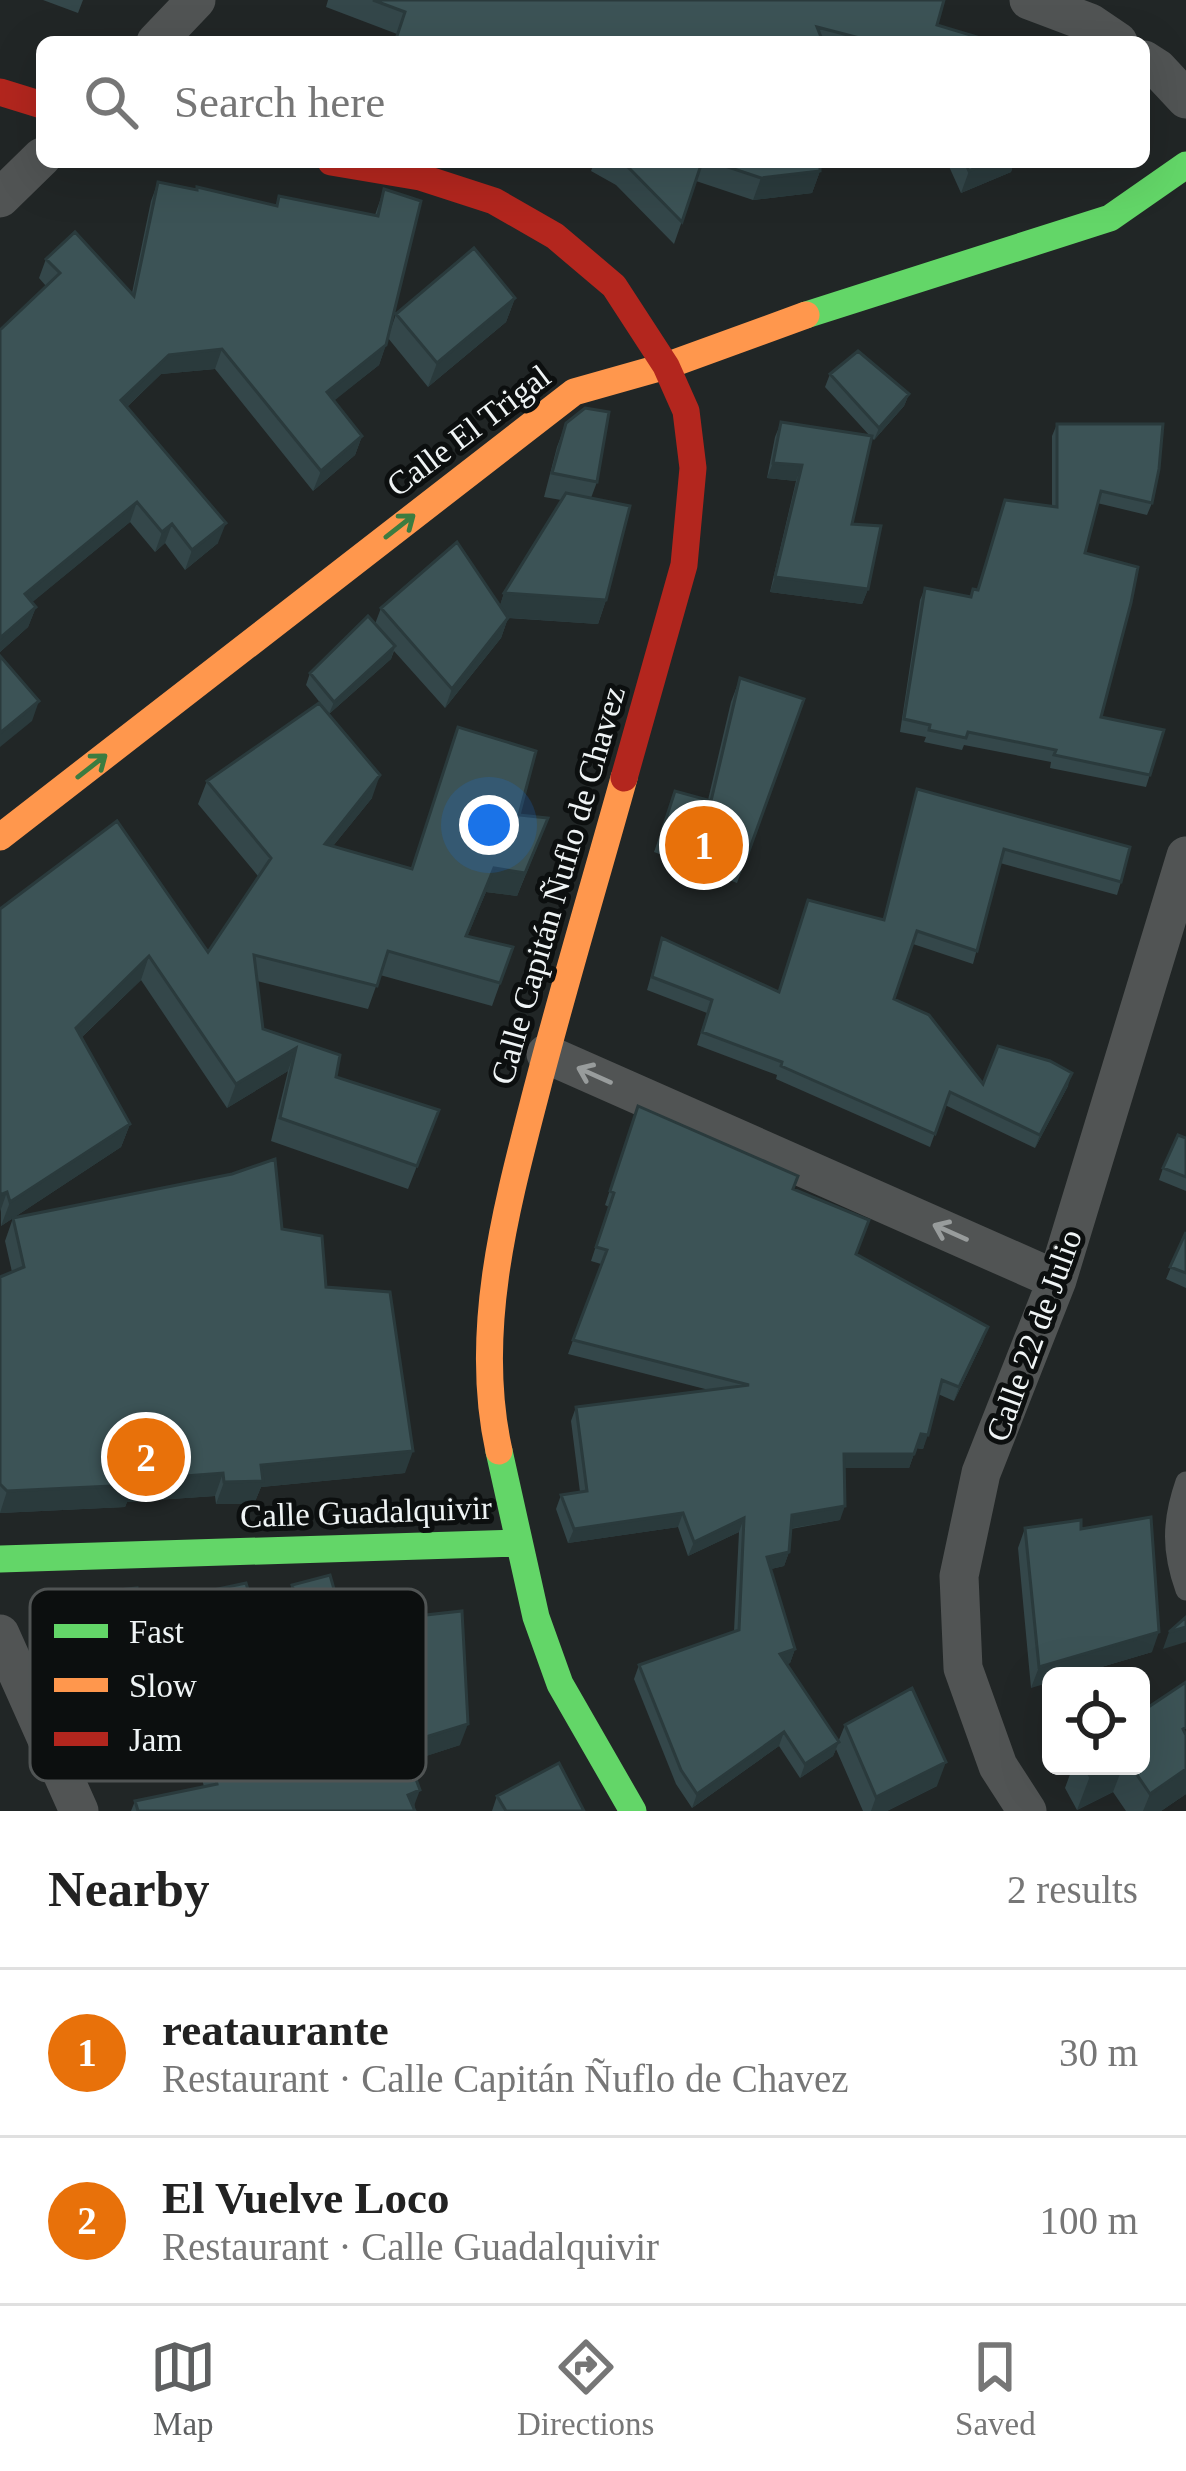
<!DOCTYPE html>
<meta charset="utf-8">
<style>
body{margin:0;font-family:"Times New Roman",serif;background:#f6f6f6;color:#222}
.controls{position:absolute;right:36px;bottom:36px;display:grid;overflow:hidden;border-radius:18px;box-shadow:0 12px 48px #0002}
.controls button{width:108px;height:108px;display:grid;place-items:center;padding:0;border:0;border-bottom:3px solid #e0e0e0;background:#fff;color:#222;font:60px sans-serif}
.you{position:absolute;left:489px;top:825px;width:42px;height:42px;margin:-30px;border:9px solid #fff;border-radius:50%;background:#1a73e8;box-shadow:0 0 0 18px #1a73e833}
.badge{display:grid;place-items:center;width:78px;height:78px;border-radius:50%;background:#5e6061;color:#fff;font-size:39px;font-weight:700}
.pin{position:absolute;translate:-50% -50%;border:6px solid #fff;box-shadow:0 3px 12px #0006}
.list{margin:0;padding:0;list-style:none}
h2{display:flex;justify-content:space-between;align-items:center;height:156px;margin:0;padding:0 48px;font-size:51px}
h2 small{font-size:39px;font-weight:400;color:#767676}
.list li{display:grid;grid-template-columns:78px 1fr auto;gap:36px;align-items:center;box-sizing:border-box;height:168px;padding:0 48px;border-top:3px solid #e0e0e0}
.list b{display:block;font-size:45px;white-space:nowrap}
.list p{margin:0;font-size:39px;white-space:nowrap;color:#767676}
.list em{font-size:39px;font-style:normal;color:#767676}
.icon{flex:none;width:66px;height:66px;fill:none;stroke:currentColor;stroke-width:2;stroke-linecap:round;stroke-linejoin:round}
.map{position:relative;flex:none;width:1186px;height:1811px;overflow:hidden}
.search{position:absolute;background:#fff;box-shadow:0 12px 48px #0002;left:36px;right:36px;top:36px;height:132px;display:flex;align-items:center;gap:30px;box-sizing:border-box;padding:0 42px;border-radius:18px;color:#767676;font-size:45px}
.sheet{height:492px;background:#fff}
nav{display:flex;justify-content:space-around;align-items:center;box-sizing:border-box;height:168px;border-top:3px solid #e0e0e0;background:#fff;font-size:33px;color:#767676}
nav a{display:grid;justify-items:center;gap:6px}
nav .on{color:#5e6061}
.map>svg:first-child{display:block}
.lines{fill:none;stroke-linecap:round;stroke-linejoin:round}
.lane{stroke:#515454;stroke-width:21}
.street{stroke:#515454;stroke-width:39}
.fast{stroke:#63d668;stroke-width:27}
.slow{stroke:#ff974d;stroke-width:27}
.jam{stroke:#b3261e;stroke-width:27}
.wall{fill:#34474a}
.shaded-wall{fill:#2a3a3c}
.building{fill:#3c5356;stroke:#2a3a3c;stroke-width:3}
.oneway{stroke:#3c7c40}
.oneway2{stroke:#989c9c}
.labels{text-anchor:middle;stroke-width:10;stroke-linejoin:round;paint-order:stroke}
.street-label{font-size:33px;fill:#eff4f5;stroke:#0c0f0f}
.key{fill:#0c0f0f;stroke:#505454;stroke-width:3}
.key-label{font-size:33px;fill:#eff4f5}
</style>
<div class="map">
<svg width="1186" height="1811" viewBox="0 0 1186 1811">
<rect width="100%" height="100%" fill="#212626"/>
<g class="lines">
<path class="lane" d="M1186,1482C1172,1522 1172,1551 1186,1590"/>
<path class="street" d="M1029,0L1090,23L1118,42
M156,42L196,0
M1144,60L1158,69L1186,99
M0,198L42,157
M546,1054L1057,1280
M0,1634L79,1811
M1027,1811L998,1766L963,1668L959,1576L981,1473L1057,1280L1186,856"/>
<path class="fast" d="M806,315L1110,218L1186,165
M499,1451L536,1617L560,1684L633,1811
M0,1559L518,1543"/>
<path class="slow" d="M0,837L574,392L666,366L806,315
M499,1451C472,1330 507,1205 537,1089C564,985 595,882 624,778"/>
<path class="jam" d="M0,92L42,105
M331,162L420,177L494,201L555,236L614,286L666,366L686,411L693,468L684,565L624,778"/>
</g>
<path class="wall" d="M43,0H83L78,13Z
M328,0H595L937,25L984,42H394L397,34L326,7Z
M585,162H835L820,163V171L812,193L753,200L696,181L674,244L616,185L591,171L593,166Z
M947,162H1014L1011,172L961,193Z
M158,182L276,205L279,196L375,215L384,189L389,334L396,314L515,298L506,322L428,387L388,338L379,365L334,400L362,436L355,455L313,491L215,369L161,374L127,407L218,543L185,570L165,543L155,552L130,522L32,602L36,607L28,627L0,652V330L46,286L39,278L46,259L132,293L151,201Z
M830,374L909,394L904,406L874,440L872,438L852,524L868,589L862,604L770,592L796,481L767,478L775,437L781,422L870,436L825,387Z
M566,423L597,482L591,498L606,600L598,624L508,618L501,638L445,708L394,651L391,659L329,714L306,685L310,673L375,624L381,608L500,606L504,593L561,500L544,497L557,447Z
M1057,424L1152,503L1147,515L1097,503L1085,553L1101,717L1164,730L1146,787L1050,768L1051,762L964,745L962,750L924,742L926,737L900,732L920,600L925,588L970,597L973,589L977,590L1052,507V436Z
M740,678L804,699L737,883L654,852L675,791L708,800L731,702Z
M207,781L372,798L333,846L412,868L519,815L539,842L517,896L486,892L467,936L513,947L492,1006L380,975L368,1009L257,981L263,1029L336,1077L439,1110L408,1189L271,1141L288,1071L227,1108L141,980L81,1038L130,1124L121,1147L1,1226L0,909L208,952L258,876L198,804Z
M917,789L1121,882L1117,895L1000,863L973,964L913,944L894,999L983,1084L1068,1086L1035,1148L945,1105L930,1147L776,1079L777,1075L697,1045L707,1013L647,990L662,938L778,992L883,920Z
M638,1106L794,1189L856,1254L983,1341L954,1401L938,1394L923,1449L916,1448L909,1468H845L840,1520L791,1529L789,1552L784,1566L771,1569L795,1649L790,1663L787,1664L838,1742L845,1725L937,1786L887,1811H863L836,1749L833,1756L800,1778L779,1746L692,1808L676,1784L634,1679L639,1665L734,1631L739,1532L688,1556L678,1527L568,1543L556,1509L561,1495L580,1492L571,1421L576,1407L709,1390L568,1354L601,1264L591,1261L609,1207L605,1205Z
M1186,1138V1191L1159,1180L1163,1168Z
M13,1218L282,1229L326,1287L405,1473L261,1487L254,1504H216L215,1496L127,1502L125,1507L0,1513V1277L12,1272L5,1241Z
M1186,1232V1288L1166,1279Z
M1025,1528L1081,1529L1152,1652L1071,1676H1051L1031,1688L1018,1548Z
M292,1585L344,1624L460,1745L410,1761L415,1811H131L135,1801L204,1787L172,1653L157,1659L64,1665L61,1643L69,1621L74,1620V1615L81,1594L138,1606L252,1603L244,1625L215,1636L252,1767L329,1745L320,1723L284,1606Z
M1073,1766H1141L1186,1794L1161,1811H1126L1113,1792L1077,1810L1065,1788Z
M497,1796L584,1811H492Z"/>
<path class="shaded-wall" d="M990,162H1014L1011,172L961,193L969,171Z
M820,171L812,193L753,200L761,178Z
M515,298L506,322L428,387L437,363Z
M386,345L379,365L320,412L327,392Z
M222,349L215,369L161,374L113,420L121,400L169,355Z
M909,394L904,406L874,440L879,428Z
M362,436L355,455L313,491L321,471Z
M773,463L802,465L796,481L767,478Z
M137,502L130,522L18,614L25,594Z
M226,523L218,543L185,570L192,550Z
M172,524L165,543L155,552L162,532Z
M775,577L868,589L862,604L770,592Z
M504,593L606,600L598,624L496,617Z
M36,607L28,627L0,652V638Z
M508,618L501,638L445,708L452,689Z
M395,646L391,659L329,714L334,702Z
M39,701L32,721L0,747V733Z
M380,775L372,798L316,867L325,844Z
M548,818L517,896L486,892L458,959L494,868Z
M149,956L141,980L67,1051L76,1028Z
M296,1048L288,1071L227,1108L236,1084Z
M1072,1073L1068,1086L1035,1148L1040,1135Z
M130,1124L121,1147L1,1226L10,1202Z
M7,1192L0,1212V1195Z
M988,1327L983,1341L954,1401L959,1387Z
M921,1434L928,1435L923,1449L916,1448Z
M413,1451L405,1473L261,1487L254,1504H216L224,1482L261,1465Z
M844,1454H914L909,1468H839Z
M223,1473L215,1496L127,1502L125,1507L0,1513L7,1491Z
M845,1506L840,1520L787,1529L792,1515Z
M683,1513L678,1527L568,1543L574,1529Z
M744,1518L739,1532L688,1556L694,1542Z
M789,1552L784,1566L762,1571L767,1557Z
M252,1603L244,1625L203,1641L210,1619Z
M1186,1627V1642L1163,1649L1169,1632Z
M180,1631L172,1653L157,1659L64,1665L72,1643Z
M1159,1632L1152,1652L1071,1676H1051V1682L1031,1688L1039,1667Z
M795,1649L790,1663L775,1668L780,1654Z
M468,1724L460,1745L396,1766L403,1744Z
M784,1732L779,1746L692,1808L697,1794Z
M839,1742L833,1756L800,1778L805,1764Z
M946,1762L937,1786L887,1811H871L876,1797Z
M1110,1766H1123L1113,1792L1077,1810L1090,1776Z
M1186,1769V1794L1161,1811H1143L1150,1794Z
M420,1790L412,1811L408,1795Z"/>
<path class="building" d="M373,0H944L937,25L984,39V42H875L817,27L823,42H395L405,12Z
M622,162H702L682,222L624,163Z
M713,162H820V171L761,178Z
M965,162H990L969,171Z
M158,182L197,190V187L277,206L279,196L378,216L384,189L421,201L386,345L327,392L362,436L321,471L222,349L169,355L121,400L226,523L192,550L172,524L162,532L137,502L25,594L36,607L0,638V330L60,273L46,259L75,232L134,296Z
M474,248L515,298L437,363L396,314Z
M858,351L909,394L879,428L830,374Z
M585,408L609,412L597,482L552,473L566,423Z
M781,422L872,436L852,524L881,526L868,589L775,577L802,465L773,463Z
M1057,424H1163L1159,469L1152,503L1101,491L1085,553L1138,567L1131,603L1101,717L1164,730L1150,775L1054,755L1056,750L968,732L966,738L929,730L930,725L904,719L925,588L971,597L973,589L978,590L1005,500L1057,507Z
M566,493L630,506L606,600L504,593Z
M457,542L508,618L452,689L381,608Z
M368,616L395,646L334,702L310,673Z
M0,656L39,701L0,733Z
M740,678L804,699L746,859L663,828L675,791L711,801Z
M319,703L380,775L325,844L412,869L458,727L536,751L519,815L548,818L525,873L494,868L466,936L513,947L500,983L388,951L377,986L254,955L263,1029L340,1055L336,1077L439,1110L417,1166L280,1118L296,1048L236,1084L149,956L76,1028L130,1124L10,1202L7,1192L0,1195V909L117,821L208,952L271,858L207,781Z
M917,789L1130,847L1121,882L1004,849L977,951L917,931L894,999L929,1015L983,1084L998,1046L1050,1061L1072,1073L1040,1135L950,1092L935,1134L781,1066L782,1062L702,1032L712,1000L652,977L662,938L779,992L808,900L884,920Z
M638,1106L798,1176L793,1189L869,1220L856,1254L988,1327L959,1387L942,1380L928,1435L921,1434L914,1454H844L845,1506L792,1515L789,1552L767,1557L795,1649L780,1654L839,1742L805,1764L784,1732L697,1794L681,1770L639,1665L739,1630L744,1518L694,1542L683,1513L574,1529L561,1495L587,1491L576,1407L749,1385L573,1340L607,1250L596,1247L614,1193L610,1191Z
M1178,1135L1186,1138V1177L1163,1168Z
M275,1159L282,1229L322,1236L326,1287L390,1292L413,1451L261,1465L263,1481L224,1482L223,1473L133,1480V1485L7,1491L0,1484V1277L24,1267L13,1218L232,1174Z
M1186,1232V1273L1170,1267Z
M1151,1517L1159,1632L1039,1667L1025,1528L1081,1520V1529Z
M330,1575L344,1624L462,1611L468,1724L403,1744L420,1790L408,1795L415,1811H138L135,1801L217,1784L180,1631L165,1637L72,1643L69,1621L85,1618L81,1594L137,1588L138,1606L246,1583L252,1603L210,1619L252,1767L345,1741L327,1701L292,1585Z
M1186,1617V1627L1169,1632Z
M1186,1682V1727L1183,1729L1186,1735V1769L1150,1794L1131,1766H1141V1712Z
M912,1688L946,1762L876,1797L845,1725Z
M559,1763L584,1811H506L497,1796Z
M1084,1766H1110L1090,1776Z"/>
<defs><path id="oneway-shaft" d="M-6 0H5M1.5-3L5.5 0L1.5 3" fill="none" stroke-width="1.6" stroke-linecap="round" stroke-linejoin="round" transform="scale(3)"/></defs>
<g class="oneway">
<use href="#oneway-shaft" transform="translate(400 526) rotate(-38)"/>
<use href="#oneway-shaft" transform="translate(92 766) rotate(-38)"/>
</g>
<g class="oneway2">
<use href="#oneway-shaft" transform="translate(594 1075) rotate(-156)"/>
<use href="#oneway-shaft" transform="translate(950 1232) rotate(-156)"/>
</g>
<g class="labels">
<g class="street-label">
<text transform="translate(468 430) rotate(-37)" y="12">Calle El Trigal</text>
<text transform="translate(557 885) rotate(-74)" y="12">Calle Capitán Ñuflo de Chavez</text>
<text transform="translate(1033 1335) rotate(-70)" y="12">Calle 22 de Julio</text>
<text transform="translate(366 1511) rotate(-2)" y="12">Calle Guadalquivir</text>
</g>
</g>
<rect x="30" y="1589" width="396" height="192" rx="18" class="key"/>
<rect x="54" y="1624" width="54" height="14" fill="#63d668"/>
<rect x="54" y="1678" width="54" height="14" fill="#ff974d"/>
<rect x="54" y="1732" width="54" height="14" fill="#b3261e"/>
<g class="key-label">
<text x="129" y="1643">Fast</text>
<text x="129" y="1697">Slow</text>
<text x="129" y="1751">Jam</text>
</g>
</svg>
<div class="controls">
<button><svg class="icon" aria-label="locate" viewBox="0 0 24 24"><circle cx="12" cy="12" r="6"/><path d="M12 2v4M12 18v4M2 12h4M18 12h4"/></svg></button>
</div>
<div class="you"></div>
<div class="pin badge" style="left:704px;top:845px;background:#e8710a">1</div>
<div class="pin badge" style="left:146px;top:1457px;background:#e8710a">2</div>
<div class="search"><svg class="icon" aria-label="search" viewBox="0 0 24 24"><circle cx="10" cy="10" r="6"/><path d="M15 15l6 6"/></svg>Search here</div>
</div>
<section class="sheet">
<h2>Nearby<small>2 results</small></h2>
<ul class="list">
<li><span class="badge" style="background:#e8710a">1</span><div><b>reataurante</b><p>Restaurant · Calle Capitán Ñuflo de Chavez</p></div><em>30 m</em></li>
<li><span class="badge" style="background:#e8710a">2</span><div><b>El Vuelve Loco</b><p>Restaurant · Calle Guadalquivir</p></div><em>100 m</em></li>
</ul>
</section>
<nav>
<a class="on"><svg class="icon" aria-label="map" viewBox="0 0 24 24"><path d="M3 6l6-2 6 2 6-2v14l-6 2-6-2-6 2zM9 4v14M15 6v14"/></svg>Map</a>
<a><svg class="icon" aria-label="directions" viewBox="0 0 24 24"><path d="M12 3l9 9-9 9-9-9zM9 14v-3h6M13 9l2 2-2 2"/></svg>Directions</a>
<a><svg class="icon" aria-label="saved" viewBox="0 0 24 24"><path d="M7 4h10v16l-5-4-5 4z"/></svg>Saved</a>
</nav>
